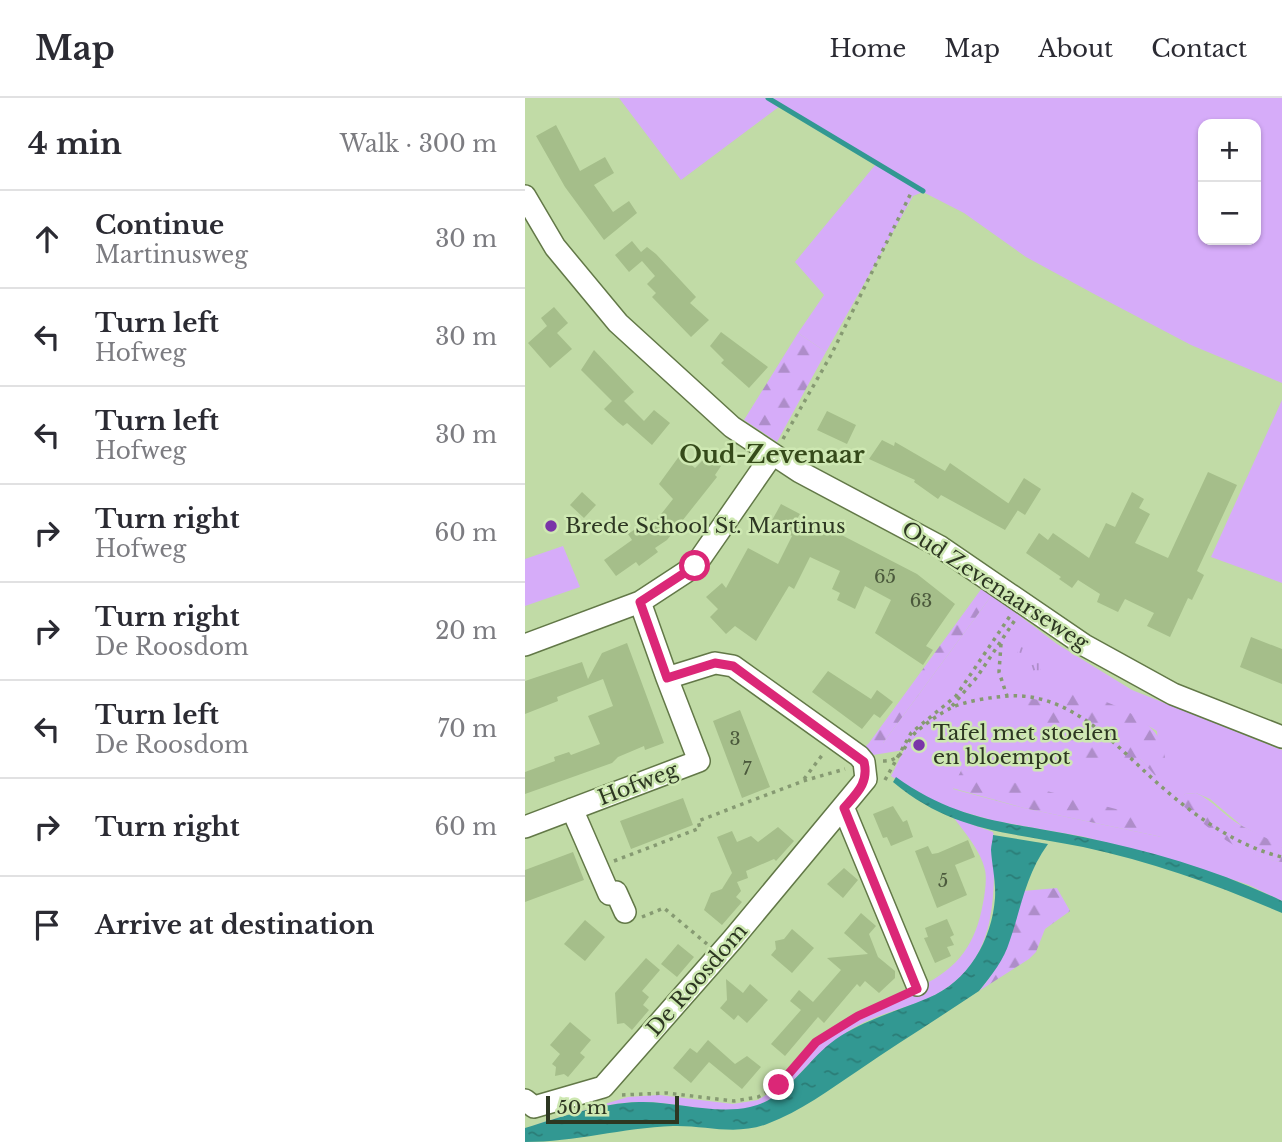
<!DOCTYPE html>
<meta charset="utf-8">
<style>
body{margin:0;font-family:"Libre Baskerville",serif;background:#f2f2f3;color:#2b2b33}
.controls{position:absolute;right:21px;top:21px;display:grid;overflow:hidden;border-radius:14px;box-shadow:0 2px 5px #0004}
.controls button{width:63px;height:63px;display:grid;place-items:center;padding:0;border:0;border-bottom:2px solid #e1e1e2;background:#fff;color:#2b2b33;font:35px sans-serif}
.scale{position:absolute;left:21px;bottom:18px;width:133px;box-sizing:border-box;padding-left:7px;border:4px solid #2d3722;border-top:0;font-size:19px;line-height:24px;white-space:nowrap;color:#2d3722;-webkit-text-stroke:5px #cee8b2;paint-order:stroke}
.stop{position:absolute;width:21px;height:21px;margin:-16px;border:5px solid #db2777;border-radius:50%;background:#fff}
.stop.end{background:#db2777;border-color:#fff;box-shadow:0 2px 7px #0008}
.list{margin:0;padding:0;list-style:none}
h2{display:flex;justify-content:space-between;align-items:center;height:91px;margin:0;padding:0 28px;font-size:30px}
h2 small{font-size:23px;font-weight:400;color:#7c7c81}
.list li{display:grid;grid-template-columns:46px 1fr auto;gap:21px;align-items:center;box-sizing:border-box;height:98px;padding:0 28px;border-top:2px solid #e1e1e2}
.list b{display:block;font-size:26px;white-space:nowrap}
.list p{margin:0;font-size:23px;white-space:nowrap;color:#7c7c81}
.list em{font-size:23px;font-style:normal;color:#7c7c81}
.icon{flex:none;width:38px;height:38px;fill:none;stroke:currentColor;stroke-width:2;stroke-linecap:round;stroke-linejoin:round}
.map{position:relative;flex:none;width:757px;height:1044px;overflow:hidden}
header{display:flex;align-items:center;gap:42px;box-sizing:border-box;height:98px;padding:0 35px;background:#fff;border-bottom:2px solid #e1e1e2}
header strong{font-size:33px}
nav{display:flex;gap:38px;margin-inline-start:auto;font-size:24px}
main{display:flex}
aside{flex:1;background:#fff}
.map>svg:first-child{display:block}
.grass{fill:#d6acf9;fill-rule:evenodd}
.forest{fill:url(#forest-firs)}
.park{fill:url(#park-tufts)}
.water{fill:url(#water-ripples)}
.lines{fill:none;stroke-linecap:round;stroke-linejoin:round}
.stream{stroke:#329892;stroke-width:5}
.building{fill:#a5be8a}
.minor-casing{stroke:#627847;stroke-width:24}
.path{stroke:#869a72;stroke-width:3.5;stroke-dasharray:3.5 5;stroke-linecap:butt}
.minor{stroke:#fff;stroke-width:21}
.route{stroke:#db2777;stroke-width:9}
.poi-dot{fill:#7a34a8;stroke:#cee8b2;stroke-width:2.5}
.labels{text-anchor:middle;stroke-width:5;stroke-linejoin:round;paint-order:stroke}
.number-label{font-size:18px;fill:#4b593c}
.poi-label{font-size:21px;fill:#2d3722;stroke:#cee8b2;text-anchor:start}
.street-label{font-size:21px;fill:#2d3722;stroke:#cee8b2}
.quarter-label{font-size:24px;font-weight:bold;fill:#354a1a;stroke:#cee8b2}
</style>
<header>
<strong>Map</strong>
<nav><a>Home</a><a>Map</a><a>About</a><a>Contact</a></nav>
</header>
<main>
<aside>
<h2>4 min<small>Walk · 300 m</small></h2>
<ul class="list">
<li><svg class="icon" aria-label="ahead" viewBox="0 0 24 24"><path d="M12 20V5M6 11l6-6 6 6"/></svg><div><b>Continue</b><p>Martinusweg</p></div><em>30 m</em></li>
<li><svg class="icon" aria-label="left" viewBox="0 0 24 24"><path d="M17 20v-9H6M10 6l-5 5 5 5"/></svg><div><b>Turn left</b><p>Hofweg</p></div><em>30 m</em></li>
<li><svg class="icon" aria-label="left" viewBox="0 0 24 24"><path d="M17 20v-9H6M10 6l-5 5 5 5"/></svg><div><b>Turn left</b><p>Hofweg</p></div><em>30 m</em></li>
<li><svg class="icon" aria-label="right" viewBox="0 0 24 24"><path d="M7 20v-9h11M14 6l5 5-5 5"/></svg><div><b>Turn right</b><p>Hofweg</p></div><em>60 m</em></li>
<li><svg class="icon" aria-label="right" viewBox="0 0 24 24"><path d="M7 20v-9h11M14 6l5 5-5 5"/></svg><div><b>Turn right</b><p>De Roosdom</p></div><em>20 m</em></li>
<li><svg class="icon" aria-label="left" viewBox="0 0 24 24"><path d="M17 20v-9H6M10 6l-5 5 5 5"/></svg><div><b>Turn left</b><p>De Roosdom</p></div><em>70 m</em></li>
<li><svg class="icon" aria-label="right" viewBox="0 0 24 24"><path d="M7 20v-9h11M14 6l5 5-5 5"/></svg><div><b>Turn right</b></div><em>60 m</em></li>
<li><svg class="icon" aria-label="arrive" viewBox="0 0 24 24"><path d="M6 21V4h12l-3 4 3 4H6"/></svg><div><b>Arrive at destination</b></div></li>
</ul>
</aside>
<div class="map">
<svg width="757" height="1044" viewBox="0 0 757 1044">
<defs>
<pattern id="forest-firs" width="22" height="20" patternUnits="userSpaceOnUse" patternTransform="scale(1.75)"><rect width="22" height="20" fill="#d6acf9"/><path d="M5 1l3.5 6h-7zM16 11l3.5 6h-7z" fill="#ae8dc9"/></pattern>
<pattern id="park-tufts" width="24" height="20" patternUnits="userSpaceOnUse" patternTransform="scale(1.75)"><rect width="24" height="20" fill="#d6acf9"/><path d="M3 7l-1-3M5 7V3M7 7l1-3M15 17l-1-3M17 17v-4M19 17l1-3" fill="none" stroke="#ae8dc9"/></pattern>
<pattern id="water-ripples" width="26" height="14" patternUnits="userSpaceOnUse" patternTransform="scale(1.75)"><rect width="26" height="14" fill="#329892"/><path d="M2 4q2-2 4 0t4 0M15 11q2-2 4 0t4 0" fill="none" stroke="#2b7d77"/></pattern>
</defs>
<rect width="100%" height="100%" fill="#c1dba6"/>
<path class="grass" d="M94,0H757V285L666,247L571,197L501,159L439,115L398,94L388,98L301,254L273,235L299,197L270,164L351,66L255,8L156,82ZM678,26H731V142H678Z
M757,302V485L686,459Z
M38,448L55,489L0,508V461Z
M467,497L532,546L607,592L757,652V750L717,728L685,701L671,695L660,696L654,704C686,731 715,758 757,764V803L724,787L655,764L560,739L470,723L431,712L405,702L366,678L379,652L342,658L336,653L344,645H358ZM485,596L517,603L585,606L632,633L636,683L615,661ZM437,671L637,739L499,710L428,691Z
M429,720L468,734C471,746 469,759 469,772C469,826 459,875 404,900C379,911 348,917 325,932C311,942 296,953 284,966C268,982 253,1001 231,1008C195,1019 151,1003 114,1004C76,1005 36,1019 0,1030L103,999L134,997L208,1006L233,1002L256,988L293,947L312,934L334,920L398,893L396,888C434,870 451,845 458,805C460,795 462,781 460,772C456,753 440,735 429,720Z"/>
<path class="forest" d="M273,235L301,254L252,344L219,322Z
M457,490L467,497L358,645H344Z
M538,589C583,605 659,622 636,684L615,661C608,663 601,667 594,667C560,667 487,632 485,595L517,603Z
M437,671L637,723V739L499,710L427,690Z
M671,695C689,703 700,719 717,728C731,736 745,740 757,750V764C715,759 682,730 652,702L660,696Z
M532,790L545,813L520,831L511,854L504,861L454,893C480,863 488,832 498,793Z"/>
<path class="park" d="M505,539L517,557L515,574L502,580L493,576C492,561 489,547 505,539Z"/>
<path class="water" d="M371,679C433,724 485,724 558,739C626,753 695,773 757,803V815C692,787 628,764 558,749C486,734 429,735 368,684Z
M468,737L523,746C501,776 497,807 485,842C479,862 467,877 454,893C414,920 373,945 334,972C304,992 276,1013 242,1026C210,1038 180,1027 148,1028C97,1030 50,1044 0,1044V1030C36,1019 76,1005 114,1004C150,1003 189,1017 225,1009C263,1001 281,962 311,941C339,922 372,913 403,900C443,884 467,842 470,800C471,783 467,768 466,752C466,747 468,742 468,737Z"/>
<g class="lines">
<path class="stream" d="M243,0L398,93"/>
</g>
<path class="building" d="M31,27L55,73L80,59L89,75L69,87L88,114L104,103L112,115L79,142L40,89L11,38Z
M107,143L116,154L122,149L131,156L171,199L165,205L184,222L166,239L127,199L131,195L122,186L130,178L117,163L104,174L90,157Z
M29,209L43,225L32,235L47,251L25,270L3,245L22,228L16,220Z
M196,234L243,269L224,290L196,265L199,262L185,248Z
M69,252L109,294L99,303L119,323L129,312L145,325L127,347L102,325L98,328L93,324L79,311L87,303L56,272Z
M302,313L331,327L322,346L292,332Z
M357,342L369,348L370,344L420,373L425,365L493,412L480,432L416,397L413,401L389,384L390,382L344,361Z
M155,357L170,370L182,358L196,368L190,377L192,379L142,442L130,450L133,454L114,468L111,464L91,478L79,462L107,442L103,436L121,424L126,429L148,401L134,386Z
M683,374L712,387L672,473L679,477L667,502L663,500L645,539L622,528L629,515L600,501L593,514L572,504L575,496L553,482L547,490L534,481L536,479L501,455L514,435L523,442L528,435L564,460L581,425L590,429L607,394L619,401L614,410L625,416L610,445L643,460Z
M499,380L516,391L500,417L483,406Z
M57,394L71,407L59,420L45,407Z
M256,406L275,416L272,421L300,436L303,430L392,476L430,506L401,548L408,552L398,567L350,535L366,502L340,488L330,511L312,502L315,495L307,491L315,473L285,459L269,491L264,488L231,543L210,528L201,536L185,519L193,511L181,499L197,485L201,490L223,450L253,466L267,438L245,426Z
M726,539L757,551V586L715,569Z
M102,545L139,645L120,652L119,648L93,659L87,665L0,696V674L30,663L29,659L44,654L46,657L75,646L63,618L88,608L78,581L32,599L33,603L0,616V583L57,564L63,581L77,555Z
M303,573L346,601L352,592L368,604L355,620L349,616L337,631L287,594Z
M215,612L245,689L217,700L188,623Z
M158,700L168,727L106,751L95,723Z
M368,708L378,724L382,722L388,739L366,748L362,739L358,740L348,716Z
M253,729L269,743L251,763L249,761L221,773L223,780L212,784L216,793L211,799L217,804L197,827L179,812L186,795L197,791L207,775L192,739L207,733L212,744L226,738L233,744Z
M443,742L450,759L430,767L442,797L412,810L390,753L403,748L407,756L413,755Z
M48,754L59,782L0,804V772Z
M319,770L333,782L318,800L302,786Z
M336,815L351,828L344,836L353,859L370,873V880L354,895L340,883L335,889L332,886L299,925L293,919L260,958L246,946L276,912L265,903L274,892L288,904L316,872L302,860L343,856L319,835Z
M422,821L429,837L425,839L429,847L422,849L426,858L410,865L399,840L403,839L400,830Z
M60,822L80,839L60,863L39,846Z
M267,831L289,850L267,875L246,857L251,851L250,843L259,841Z
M153,846L169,859L152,879L136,866Z
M121,860L135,872L117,893L124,899L118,907L124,912L107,932L99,925L92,926L90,895Z
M201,881L218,895L225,886L243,902L222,925L213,917L209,922L195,910L202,902Z
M45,924L66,942L55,955L60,959L43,979L39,976L30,978L31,969L27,966L35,956L25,947Z
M183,942L210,966L222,958L236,969L217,991L184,964L166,985L148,970L165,950L172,955Z"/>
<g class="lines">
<g class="minor-casing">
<path id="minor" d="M0,98L30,149L93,225L207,329L275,374L414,448L559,547L648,596L757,639
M0,547L115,504L170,468L247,357
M47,711L84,796L91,794L100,814
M319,711L392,887
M0,729L174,663L142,580
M0,1002L9,1009L78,989L208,841L341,681L339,664L334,658L208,568L190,565L142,580L115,504"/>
</g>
<path class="path" d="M258,341L306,257L386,95
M476,546L474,574L482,598
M427,608L452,579L490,522
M358,663C379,663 378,647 391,634C399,627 415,615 426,610C440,603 467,599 483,598C549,594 593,651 638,690C671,719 714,749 757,759
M279,681L298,656
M360,682L386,635L431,598L485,518
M89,763L175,730L173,723L278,683L320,671
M117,819L139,810L182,846
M97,997L142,995L209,1003L233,999L254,987L291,944L333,918L380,899"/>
<use href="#minor" class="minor"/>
</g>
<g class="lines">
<path class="route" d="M170,468L115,504L142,580L190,565L208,568L339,664C344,685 332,695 319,710L392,891L333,918L291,944L254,987"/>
</g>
<g class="poi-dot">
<circle cx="26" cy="428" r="7"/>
<circle cx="394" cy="647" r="7"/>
</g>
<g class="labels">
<g class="number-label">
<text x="360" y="485">65</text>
<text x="396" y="509">63</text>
<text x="210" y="647">3</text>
<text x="222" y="677">7</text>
<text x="418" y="789">5</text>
</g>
<g class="poi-label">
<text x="40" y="435">Brede School St. Martinus</text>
<text x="408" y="642">Tafel met stoelen<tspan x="408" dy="24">en bloempot</tspan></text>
</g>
<g class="street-label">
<text transform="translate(470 488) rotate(33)" y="7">Oud Zevenaarseweg</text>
<text transform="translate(113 686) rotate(-21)" y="7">Hofweg</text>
<text transform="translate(172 882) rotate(-49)" y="7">De Roosdom</text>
</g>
<g class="quarter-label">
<text x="247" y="365">Oud-Zevenaar</text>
</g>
</g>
</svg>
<div class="controls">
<button>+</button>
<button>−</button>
</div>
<div class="scale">50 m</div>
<div class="stop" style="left:170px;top:468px"></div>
<div class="stop end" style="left:254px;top:987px"></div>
</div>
</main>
